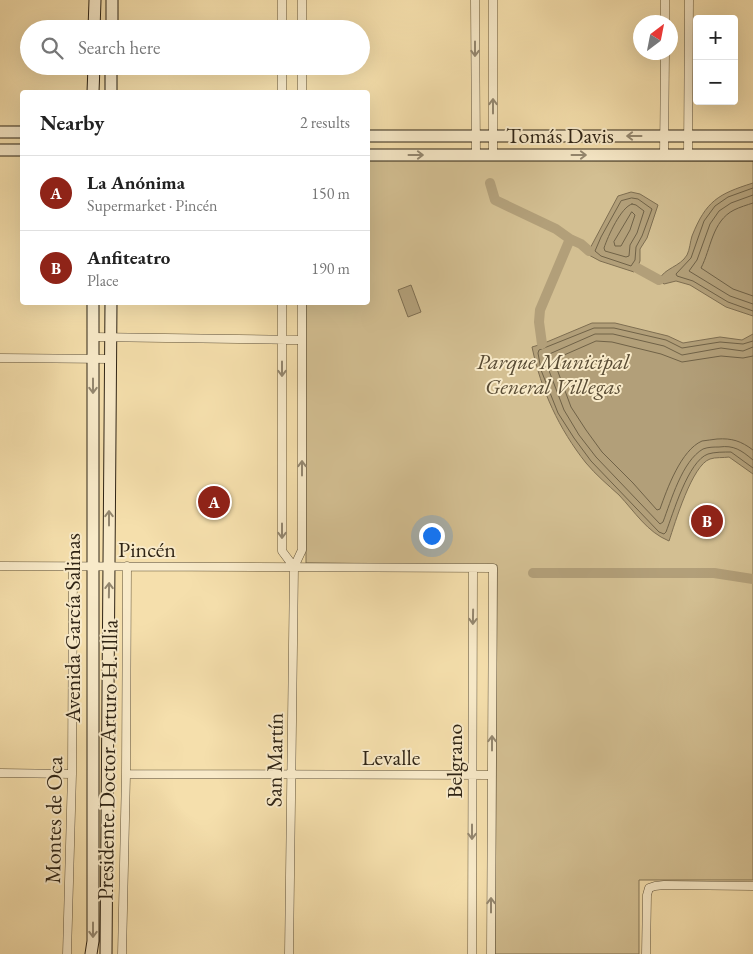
<!DOCTYPE html>
<meta charset="utf-8">
<style>
body{margin:0;font-family:"EB Garamond",serif;background:#f6f6f6;color:#222}
.controls{position:absolute;right:15px;top:15px;display:grid;overflow:hidden;border-radius:5px;box-shadow:0 5px 20px #0002}
.controls button{width:45px;height:45px;display:grid;place-items:center;padding:0;border:0;border-bottom:1px solid #e0e0e0;background:#fff;color:#222;font:25px sans-serif}
.compass{position:absolute;left:633px;top:15px;width:45px;height:45px;border-radius:50%;background:#fff;box-shadow:0 5px 20px #0002;rotate:32deg}
.you{position:absolute;left:431px;top:535px;width:18px;height:18px;margin:-12px;border:4px solid #fff;border-radius:50%;background:#1a73e8;box-shadow:0 0 0 8px #1a73e833}
.badge{display:grid;place-items:center;width:32px;height:32px;border-radius:50%;background:#8f2418;color:#fff;font-size:16px;font-weight:700}
.pin{position:absolute;translate:-50% -50%;border:2px solid #fff;box-shadow:0 1px 5px #0006}
.list{margin:0;padding:0;list-style:none}
h2{display:flex;justify-content:space-between;align-items:center;height:65px;margin:0;padding:0 20px;font-size:21px}
h2 small{font-size:16px;font-weight:400;color:#767676}
.list li{display:grid;grid-template-columns:32px 1fr auto;gap:15px;align-items:center;box-sizing:border-box;height:75px;padding:0 20px;border-top:1px solid #e0e0e0}
.list b{display:block;font-size:19px;white-space:nowrap}
.list p{margin:0;font-size:16px;white-space:nowrap;color:#767676}
.list em{font-size:16px;font-style:normal;color:#767676}
.icon{flex:none;width:28px;height:28px;fill:none;stroke:currentColor;stroke-width:2;stroke-linecap:round;stroke-linejoin:round}
.map{position:relative;flex:none;width:753px;height:954px;overflow:hidden}
.search{position:absolute;background:#fff;box-shadow:0 5px 20px #0002;left:20px;top:20px;width:350px;height:55px;display:flex;align-items:center;gap:12px;box-sizing:border-box;padding:0 18px;border-radius:28px;color:#767676;font-size:19px}
.panel{position:absolute;background:#fff;box-shadow:0 5px 20px #0002;left:20px;top:90px;width:350px;height:215px;border-radius:5px}
.map>svg:first-child{display:block}
.green{fill:#d3bf92;stroke:#817254}
.water{fill:#b29f79;stroke:#7e6e51}
.lines{fill:none;stroke-linecap:round;stroke-linejoin:round}
.shore{stroke:#706247;stroke-width:1}
.canal{stroke:#b29f79;stroke-width:10}
.street-casing{stroke:#60533b;stroke-width:9}
.secondary-casing{stroke:#2f2415;stroke-width:13}
.street{stroke:#f8eac9;stroke-width:8}
.secondary{stroke:#f8eac9;stroke-width:11}
.oneway{stroke:#94876f}
.labels{text-anchor:middle;stroke-width:4;stroke-linejoin:round;paint-order:stroke}
.street-label{font-size:22px;fill:#2f2415;stroke:#f8eac9}
.park-label{font-size:22px;font-style:italic;fill:#584b34;stroke:#f8eac9}
</style>
<div class="map">
<svg width="753" height="954" viewBox="0 0 753 954">
<rect width="100%" height="100%" fill="#f5dfac"/>
<filter id="stains"><feTurbulence type="fractalNoise" baseFrequency=".004" numOctaves="4"/><feColorMatrix values="0 0 0 0 .2 0 0 0 0 .09 0 0 0 0 .02 0 0 0 .5 -.17"/></filter>
<radialGradient id="worn" r=".72"><stop offset=".6" stop-color="#630" stop-opacity="0"/><stop offset="1" stop-color="#630" stop-opacity=".3"/></radialGradient>
<path class="green" d="M368,160L753,161V880H639V954H495L497,565L306,563V303L368,302Z"/>
<path class="water" d="M753,183V316L726,307L690,285L676,281L664,284L659,280C664,268 680,267 687,255C690,249 690,242 692,236C706,201 718,194 753,183Z
M631,192L640,194L658,205L647,238L640,249V261L637,268L634,272L600,261L587,254L618,196Z
M411,285L421,312L408,317L398,290Z
M592,323H615L668,336L683,343L720,337L742,340L753,334V474L729,457C724,458 715,457 710,459C692,465 675,523 669,541C647,532 635,512 619,495C608,485 596,475 586,463C559,429 541,390 532,347L542,344Z"/>
<g class="lines">
<path class="shore" d="M753,188L728,197L715,206L704,221L691,258L676,274L677,276L693,281L728,302L753,311
M753,195L731,203L719,211L710,224L697,260L689,271L730,296L753,304
M632,198L638,199L652,209L642,236L636,247L635,260L631,266L601,256L595,251L601,237L621,201Z
M753,203C747,205 740,207 734,210C712,221 711,249 701,268L733,289L753,296
M632,204L636,205L644,211L637,233L630,245L629,256L626,257L605,251L604,248C608,236 621,207 632,204Z
M632,212L635,215L630,230L621,246H615L614,242Z
M753,341L743,344L720,342L682,348L666,340L614,328H594L539,350L538,353L541,370L558,413L574,438L591,461L659,532L664,534L666,532C673,514 688,461 708,454C714,452 724,452 731,452L753,468
M753,347L743,351L721,348L682,355L664,346L613,334H595L547,355L545,357L548,368L564,410L579,435L596,457L660,524L663,522C671,501 682,461 703,449C708,447 714,447 719,447C734,445 741,450 753,460
M753,356L743,358L721,356L682,362L661,354L612,342L596,341L555,359L554,361L571,407L586,430L602,452L633,483L657,510L660,509C667,489 681,450 702,441C707,440 712,440 717,439C732,438 741,441 753,450"/>
<path class="canal" d="M490,183L495,200L556,229L570,239L581,244L589,251
M637,268L659,280
M542,344L539,322L540,310L570,239
M533,573H714L753,579"/>
<g class="street-casing">
<path id="street" d="M282,0V29
M302,0V29
M475,0L476,155
M493,0V155
M665,22V0
M282,66V92
M302,66V92
M664,155L665,52
M688,155L689,0
M282,302V551L294,567
M93,337L302,340
M0,358L110,359
M0,566L493,568L491,954
M0,773L72,774
M126,774L492,775
M67,954L72,774L73,566
M122,954L126,774L127,566
M289,954L294,567L302,550V302
M472,954L473,568
M646,954L647,895L649,888L655,886L664,885L753,886"/>
</g>
<g class="secondary-casing">
<path id="secondary" d="M94,29L95,0
M112,29V0
M93,92L94,66
M111,92V66
M0,132H22
M368,136H753
M0,150H22
M368,155H753
M91,954L93,941V302
M106,954L111,302"/>
</g>
<use href="#street" class="street"/>
<use href="#secondary" class="secondary"/>
</g>
<defs><path id="oneway-shaft" d="M-6 0H5M1.5-3L5.5 0L1.5 3" fill="none" stroke-width="1.6" stroke-linecap="round" stroke-linejoin="round" transform="scale(1.25)"/></defs>
<g class="oneway">
<use href="#oneway-shaft" transform="translate(475 49) rotate(90)"/>
<use href="#oneway-shaft" transform="translate(493 106) rotate(-90)"/>
<use href="#oneway-shaft" transform="translate(634 136) rotate(180)"/>
<use href="#oneway-shaft" transform="translate(416 155)"/>
<use href="#oneway-shaft" transform="translate(579 155)"/>
<use href="#oneway-shaft" transform="translate(282 369) rotate(90)"/>
<use href="#oneway-shaft" transform="translate(93 386) rotate(90)"/>
<use href="#oneway-shaft" transform="translate(302 468) rotate(-90)"/>
<use href="#oneway-shaft" transform="translate(109 518) rotate(-90)"/>
<use href="#oneway-shaft" transform="translate(282 531) rotate(90)"/>
<use href="#oneway-shaft" transform="translate(109 590) rotate(-89)"/>
<use href="#oneway-shaft" transform="translate(473 617) rotate(91)"/>
<use href="#oneway-shaft" transform="translate(492 743) rotate(-90)"/>
<use href="#oneway-shaft" transform="translate(472 832) rotate(90)"/>
<use href="#oneway-shaft" transform="translate(491 905) rotate(-90)"/>
<use href="#oneway-shaft" transform="translate(93 930) rotate(90)"/>
</g>
<g class="labels">
<g class="street-label">
<text x="560" y="143">Tomás Davis</text>
<text x="147" y="557">Pincén</text>
<text transform="translate(72 628) rotate(-90)" y="8">Avenida García Salinas</text>
<text x="391" y="765">Levalle</text>
<text transform="translate(107 760) rotate(-89)" y="8">Presidente Doctor Arturo H. Illia</text>
<text transform="translate(274 760) rotate(-89)" y="8">San Martín</text>
<text transform="translate(454 761) rotate(-90)" y="8">Belgrano</text>
<text transform="translate(53 820) rotate(-89)" y="8">Montes de Oca</text>
</g>
<g class="park-label">
<text x="553" y="369">Parque Municipal<tspan x="553" dy="25">General Villegas</tspan></text>
</g>
</g>
<rect width="100%" height="100%" filter="url(#stains)"/>
<rect width="100%" height="100%" fill="url(#worn)"/>
</svg>
<div class="controls">
<button>+</button>
<button>−</button>
</div>
<svg class="compass" viewBox="-18 -18 36 36"><path d="M0-13l5 13h-10z" fill="#e53935"/><path d="M0 13l5-13h-10z" fill="#767676"/></svg>
<div class="you"></div>
<div class="pin badge" style="left:214px;top:502px">A</div>
<div class="pin badge" style="left:707px;top:521px">B</div>
<div class="search"><svg class="icon" aria-label="search" viewBox="0 0 24 24"><circle cx="10" cy="10" r="6"/><path d="M15 15l6 6"/></svg>Search here</div>
<section class="panel">
<h2>Nearby<small>2 results</small></h2>
<ul class="list">
<li><span class="badge">A</span><div><b>La Anónima</b><p>Supermarket · Pincén</p></div><em>150 m</em></li>
<li><span class="badge">B</span><div><b>Anfiteatro</b><p>Place</p></div><em>190 m</em></li>
</ul>
</section>
</div>
